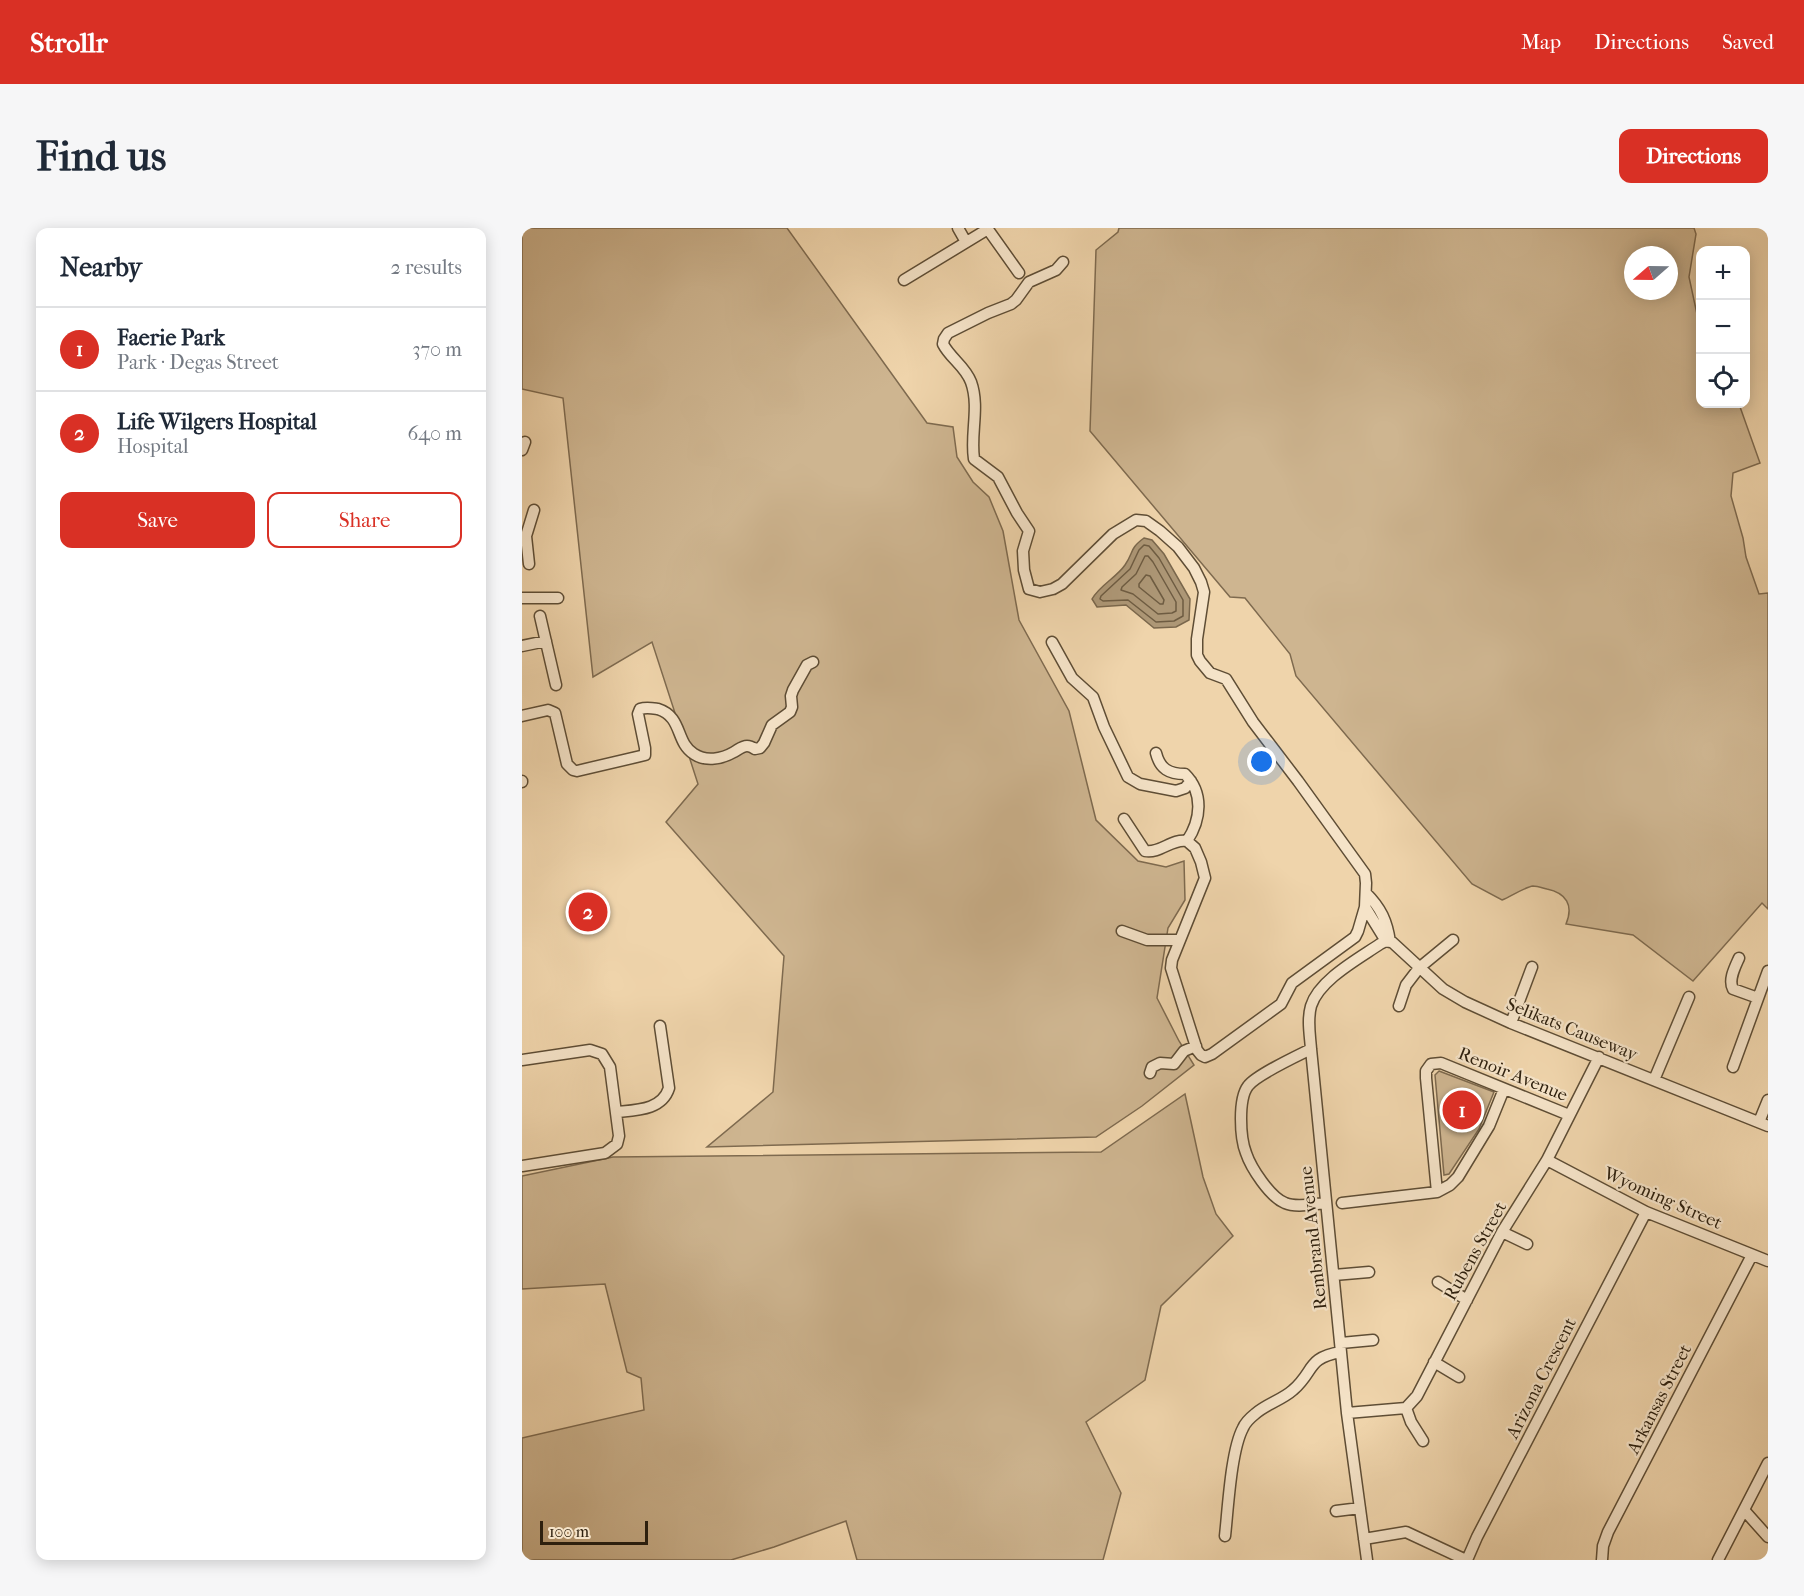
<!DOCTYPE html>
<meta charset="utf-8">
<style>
body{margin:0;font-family:"IM FELL French Canon",serif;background:#f6f6f7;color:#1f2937}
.controls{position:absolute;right:18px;top:18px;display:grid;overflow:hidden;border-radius:12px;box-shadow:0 3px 15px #0003}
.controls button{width:54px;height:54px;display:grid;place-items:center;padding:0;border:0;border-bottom:2px solid #e0e1e3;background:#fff;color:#1f2937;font:30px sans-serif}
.compass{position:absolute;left:1102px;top:18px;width:54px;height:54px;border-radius:50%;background:#fff;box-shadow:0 3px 15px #0003;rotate:250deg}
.scale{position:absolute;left:18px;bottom:15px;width:108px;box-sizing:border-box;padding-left:6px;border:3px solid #2e200e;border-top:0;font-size:16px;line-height:21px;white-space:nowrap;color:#2e200e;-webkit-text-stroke:4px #f5e3c8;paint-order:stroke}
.you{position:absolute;left:740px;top:534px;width:21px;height:21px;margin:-15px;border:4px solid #fff;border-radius:50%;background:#1a73e8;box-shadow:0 0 0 9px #1a73e833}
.badge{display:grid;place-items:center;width:39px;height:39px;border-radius:50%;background:#d93025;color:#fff;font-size:20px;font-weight:700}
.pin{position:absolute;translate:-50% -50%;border:3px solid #fff;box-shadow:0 2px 6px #0006}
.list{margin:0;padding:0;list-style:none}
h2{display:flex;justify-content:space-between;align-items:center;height:78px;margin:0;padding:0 24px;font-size:26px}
h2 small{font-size:20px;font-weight:400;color:#747a83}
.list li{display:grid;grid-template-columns:39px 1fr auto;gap:18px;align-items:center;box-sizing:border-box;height:84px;padding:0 24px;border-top:2px solid #e0e1e3}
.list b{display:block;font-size:22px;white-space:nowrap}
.list p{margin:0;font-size:20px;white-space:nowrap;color:#747a83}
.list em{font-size:20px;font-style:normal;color:#747a83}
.actions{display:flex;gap:12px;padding:18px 24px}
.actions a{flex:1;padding:14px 0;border:2px solid #d93025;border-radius:12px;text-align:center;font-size:21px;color:#d93025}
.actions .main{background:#d93025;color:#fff}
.icon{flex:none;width:33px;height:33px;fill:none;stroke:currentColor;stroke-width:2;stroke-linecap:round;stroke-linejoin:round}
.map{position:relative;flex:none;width:1246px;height:1332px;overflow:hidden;border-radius:12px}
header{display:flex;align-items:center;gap:36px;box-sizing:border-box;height:84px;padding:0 30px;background:#d93025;color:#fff}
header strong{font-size:28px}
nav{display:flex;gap:33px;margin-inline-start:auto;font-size:21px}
.intro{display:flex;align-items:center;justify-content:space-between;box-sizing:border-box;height:144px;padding:0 36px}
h1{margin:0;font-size:42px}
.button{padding:15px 27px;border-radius:12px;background:#d93025;color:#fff;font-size:21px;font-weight:700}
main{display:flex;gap:36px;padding:0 36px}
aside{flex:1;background:#fff;border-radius:12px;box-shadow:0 3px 15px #0003}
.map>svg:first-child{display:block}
.green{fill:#ceb590;stroke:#7e6a4f;stroke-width:1.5;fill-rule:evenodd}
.water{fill:#ad9776;stroke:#7a674c;stroke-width:1.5}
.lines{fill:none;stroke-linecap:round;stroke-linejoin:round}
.shore{stroke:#6e5c42;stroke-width:1.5}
.minor-casing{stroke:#5e4d35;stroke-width:13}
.minor{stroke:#f5e3c8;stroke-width:10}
.labels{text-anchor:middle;stroke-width:4.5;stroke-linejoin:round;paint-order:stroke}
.street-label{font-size:18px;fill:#2e200e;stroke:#f5e3c8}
</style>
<header>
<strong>Strollr</strong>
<nav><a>Map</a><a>Directions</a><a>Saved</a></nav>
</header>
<div class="intro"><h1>Find us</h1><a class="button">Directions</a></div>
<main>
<aside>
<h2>Nearby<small>2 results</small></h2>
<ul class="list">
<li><span class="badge">1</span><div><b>Faerie Park</b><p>Park · Degas Street</p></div><em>370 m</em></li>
<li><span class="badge">2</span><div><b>Life Wilgers Hospital</b><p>Hospital</p></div><em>640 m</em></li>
</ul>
<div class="actions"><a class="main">Save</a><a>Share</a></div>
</aside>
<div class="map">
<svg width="1246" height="1332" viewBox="0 0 1246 1332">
<rect width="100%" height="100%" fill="#efd4ab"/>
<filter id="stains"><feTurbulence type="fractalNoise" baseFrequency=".00333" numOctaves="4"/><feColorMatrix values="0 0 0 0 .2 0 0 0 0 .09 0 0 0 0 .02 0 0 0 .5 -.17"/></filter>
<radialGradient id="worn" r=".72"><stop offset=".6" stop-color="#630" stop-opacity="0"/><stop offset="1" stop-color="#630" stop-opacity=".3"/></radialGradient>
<path class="green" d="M0,0H265L405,195L431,199L435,229L451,254L467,269L481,303L497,392L547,483L574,592L616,633L644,639L662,633L663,672L646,700L635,770L657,813L672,837L620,878L574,909L185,919L251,864L262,728L144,594L176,556L130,414L71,449L41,170L0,161Z
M597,0H1172L1174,6L1167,49L1178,100V176H1217L1238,235L1211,245L1209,268L1221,310L1224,329L1237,366L1246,365V681L1240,675L1171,753L1111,707L1044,696C1052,677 1044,665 1025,661C1021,660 1015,658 1011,658C1003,659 988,669 980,672L950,656L774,448L768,426L723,370L708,369L568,203L574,22L596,4ZM1111,27H1147V63H1111Z
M917,843L972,864L957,901L927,946L922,947L913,847Z
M663,866L681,949L694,986L711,1008L639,1078L623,1152L564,1194L599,1265L581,1332H335L324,1293L252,1319L209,1332H0V1210L122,1182L119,1150L105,1144L83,1056L0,1061V948L91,929L579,924Z"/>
<path class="water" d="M622,310L630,312L642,326L668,371L667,392L654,399L632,400L604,377L575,379L570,371C578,357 594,350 603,337C612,324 607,321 622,310Z"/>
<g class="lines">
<path class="shore" d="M622,317L627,318L637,330L661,372V388L652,393L634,394L606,372L581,373L578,371L579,368L608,341L617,322Z
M623,328H626L631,334L654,374V383L650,385L636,386L611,366L599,362L600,359L614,346Z
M624,347L628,348L642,372L641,376H638L617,359V356Z"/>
<g class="minor-casing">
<path id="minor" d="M436,0L444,14
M465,0L497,45
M541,34L534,42L507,54L494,72L489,76L466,85L426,105L422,111L421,116C428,130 443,138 449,154C458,179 448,206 452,231L476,249L495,285L507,303L501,323L502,342L507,361L518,364L531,361L540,356L591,306L614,292L624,293L638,303L656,319L672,340L679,354L682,364L675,411V427L678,433L688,445L704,451L731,494L776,553L843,646L844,655L843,679L836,703L833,709L770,755L759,776L690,826L683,829L679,827L675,822L649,740L650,732L683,650L679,634L673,620L665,613C650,610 638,626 623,623L602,591
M382,52L466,1
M0,222L3,214
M4,308L12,282
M0,309L4,308L7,336
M0,370H36
M18,388L34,457
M530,414L550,450L571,469L582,499L606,549L618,556L654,563L663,560L669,553
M0,418L24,413
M0,488L26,482L33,485L45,536L51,542L55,543L123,527V520L116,486L118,481C124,479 129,480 136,481C161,489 153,514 172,526C184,534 200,531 212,524C216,522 220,518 225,518C228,518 230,519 233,521L238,520L242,515L250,497L268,484L270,479L269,468L271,462L285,437L291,434
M634,525C638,541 647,546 663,546C682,565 679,592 665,613
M0,553V554
M844,665C859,680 865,693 868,714
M843,679L864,713
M600,703L625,712H657
M1217,730C1213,739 1206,752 1211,761L1236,770
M877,778L884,757L897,740L931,712
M989,795L1010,739
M789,821C775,828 734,847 726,858C716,871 718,910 724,925C729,940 748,969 763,975C774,980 791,976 804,975
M0,832L68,822L80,826L88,839L97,908L95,916L83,925L0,938
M1211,839L1246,743
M628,845L630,839L638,835L652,836L662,823L674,818
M1132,852L1167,769
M95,884C115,882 140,882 147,860L138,798
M1237,894L1246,872
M1025,932L1124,984L1246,1033
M915,964L904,850V843L909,836L919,835L1047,887
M820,975L915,964L928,957L936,949L967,898L982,861
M980,1004L1005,1016
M812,1047L847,1044
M916,1054L945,1072
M819,1115L851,1112
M912,1134L937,1149
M884,1180L889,1194L901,1213
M825,1185L884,1180L895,1168L980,1004L1025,932L1077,829
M1222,1282L1246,1309
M814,1283L838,1280
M703,1308C706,1281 709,1222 721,1200C723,1195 728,1190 733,1186C744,1176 760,1172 771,1162C793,1143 784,1130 819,1124
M842,1311L884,1304L944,1332
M845,1332L825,1185L789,821C788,807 785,792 789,778C797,752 836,731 858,716L864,713L870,714L921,761L943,774L989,795L1246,898
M945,1332L955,1309L1124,984
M1080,1332L1081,1318L1086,1304L1230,1027
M1196,1332L1246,1235"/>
</g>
<use href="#minor" class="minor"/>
</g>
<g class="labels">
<g class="street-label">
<text transform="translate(1050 801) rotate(22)" y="6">Selikats Causeway</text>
<text transform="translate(991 846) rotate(22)" y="6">Renoir Avenue</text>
<text transform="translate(1141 970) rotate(24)" y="6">Wyoming Street</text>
<text transform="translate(791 1010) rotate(-96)" y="6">Rembrand Avenue</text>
<text transform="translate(953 1023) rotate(-61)" y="6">Rubens Street</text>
<text transform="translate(1019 1150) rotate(-63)" y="6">Arizona Crescent</text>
<text transform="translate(1137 1171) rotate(-63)" y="6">Arkansas Street</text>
</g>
</g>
<rect width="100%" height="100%" filter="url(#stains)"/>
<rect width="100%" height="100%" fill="url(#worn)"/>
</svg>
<div class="controls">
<button>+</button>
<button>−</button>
<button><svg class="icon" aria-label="locate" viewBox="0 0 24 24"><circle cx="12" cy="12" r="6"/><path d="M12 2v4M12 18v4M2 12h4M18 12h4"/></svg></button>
</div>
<svg class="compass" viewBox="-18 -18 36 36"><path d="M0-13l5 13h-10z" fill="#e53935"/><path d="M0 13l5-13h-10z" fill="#747a83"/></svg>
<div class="scale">100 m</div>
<div class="you"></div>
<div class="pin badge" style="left:940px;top:882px">1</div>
<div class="pin badge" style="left:66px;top:684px">2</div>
</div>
</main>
